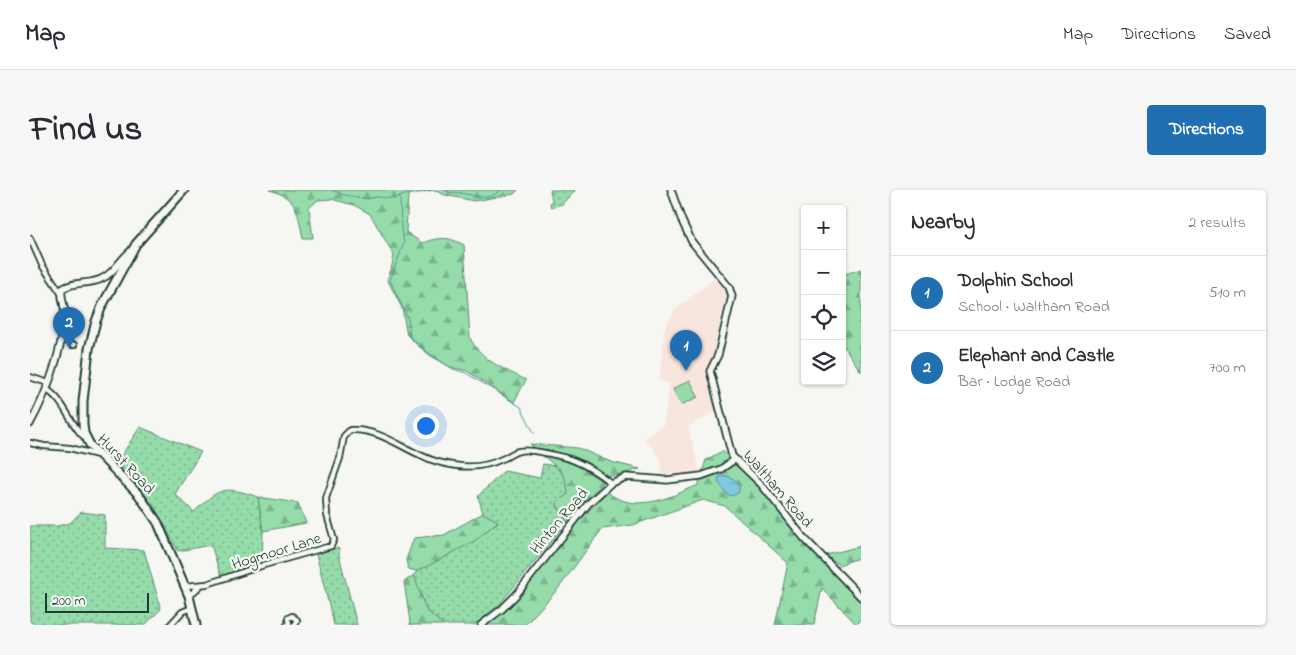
<!DOCTYPE html>
<meta charset="utf-8">
<style>
body{margin:0;font-family:"Indie Flower",sans-serif;background:#f7f7f7;color:#2b2b33}
.controls{position:absolute;right:15px;top:15px;display:grid;overflow:hidden;border-radius:5px;box-shadow:0 1px 4px #0004}
.controls button{width:45px;height:45px;display:grid;place-items:center;padding:0;border:0;border-bottom:1px solid #e1e1e2;background:#fff;color:#2b2b33;font:25px sans-serif}
.scale{position:absolute;left:15px;bottom:12px;width:104px;box-sizing:border-box;padding-left:5px;border:2px solid #1f3d34;border-top:0;font-size:14px;line-height:18px;white-space:nowrap;color:#1f3d34;-webkit-text-stroke:4px #f6f6f2;paint-order:stroke}
.you{position:absolute;left:395px;top:235px;width:18px;height:18px;margin:-12px;border:4px solid #fff;border-radius:50%;background:#1a73e8;box-shadow:0 0 0 8px #1a73e833}
.badge{display:grid;place-items:center;width:32px;height:32px;border-radius:50%;background:#1f6fb2;color:#fff;font-size:16px;font-weight:700}
.pin{position:absolute;translate:-50% -41px;filter:drop-shadow(0 1px 2px #0008)}
.pin::after{content:'';position:absolute;top:26px;width:18px;height:15px;background:inherit;clip-path:polygon(0 0,100% 0,50% 100%)}
.list{margin:0;padding:0;list-style:none}
h2{display:flex;justify-content:space-between;align-items:center;height:65px;margin:0;padding:0 20px;font-size:21px}
h2 small{font-size:16px;font-weight:400;color:#7c7c81}
.list li{display:grid;grid-template-columns:32px 1fr auto;gap:15px;align-items:center;box-sizing:border-box;height:75px;padding:0 20px;border-top:1px solid #e1e1e2}
.list b{display:block;font-size:19px;white-space:nowrap}
.list p{margin:0;font-size:16px;white-space:nowrap;color:#7c7c81}
.list em{font-size:16px;font-style:normal;color:#7c7c81}
.icon{flex:none;width:28px;height:28px;fill:none;stroke:currentColor;stroke-width:2;stroke-linecap:round;stroke-linejoin:round}
.map{position:relative;flex:none;width:831px;height:435px;overflow:hidden;border-radius:5px}
header{display:flex;align-items:center;gap:30px;box-sizing:border-box;height:70px;padding:0 25px;background:#fff;border-bottom:1px solid #e1e1e2}
header strong{font-size:24px}
nav{display:flex;gap:28px;margin-inline-start:auto;font-size:18px}
.intro{display:flex;align-items:center;justify-content:space-between;box-sizing:border-box;height:120px;padding:0 30px}
h1{margin:0;font-size:35px}
.button{padding:12px 22px;border-radius:5px;background:#1f6fb2;color:#fff;font-size:18px;font-weight:700}
main{display:flex;gap:30px;padding:0 30px}
aside{flex:1;background:#fff;border-radius:5px;box-shadow:0 1px 4px #0004}
.map>svg:first-child{display:block}
.built{fill:#f7e5de}
.grass{fill:url(#grass-dots);stroke:#5a8c6f}
.forest{fill:url(#forest-firs);stroke:#5a8c6f}
.garden{fill:#95dcaa;stroke:#5a8c6f}
.water{fill:url(#water-ripples);stroke:#5a909c}
.lines{fill:none;stroke-linecap:round;stroke-linejoin:round}
.stream{stroke:#5a909c;stroke-width:1}
.street-casing{stroke:#1f3d34;stroke-width:8}
.secondary-casing{stroke:#1f3d34;stroke-width:9}
.primary-casing{stroke:#1f3d34;stroke-width:11}
.street{stroke:#f6f6f2;stroke-width:4.5}
.secondary{stroke:#f6f6f2;stroke-width:5.5}
.primary{stroke:#f6f6f2;stroke-width:7}
.labels{text-anchor:middle;stroke-width:4.5;stroke-linejoin:round;paint-order:stroke}
.street-label{font-size:16px;fill:#1f3d34;stroke:#f6f6f2}
</style>
<header>
<strong>Map</strong>
<nav><a>Map</a><a>Directions</a><a>Saved</a></nav>
</header>
<div class="intro"><h1>Find us</h1><a class="button">Directions</a></div>
<main>
<div class="map">
<svg width="831" height="435" viewBox="0 0 831 435">
<defs>
<pattern id="grass-dots" width="8" height="8" patternUnits="userSpaceOnUse" patternTransform="scale(1.25)"><rect width="8" height="8" fill="#95dcaa"/><path d="M2 2h.1M6 6h.1" fill="none" stroke="#79b48b" stroke-width="1.8" stroke-linecap="round"/></pattern>
<pattern id="forest-firs" width="22" height="20" patternUnits="userSpaceOnUse" patternTransform="scale(1.25)"><rect width="22" height="20" fill="#95dcaa"/><path d="M5 1l3.5 6h-7zM16 11l3.5 6h-7z" fill="#79b48b"/></pattern>
<pattern id="water-ripples" width="26" height="14" patternUnits="userSpaceOnUse" patternTransform="scale(1.25)"><rect width="26" height="14" fill="#81c8e2"/><path d="M2 4q2-2 4 0t4 0M15 11q2-2 4 0t4 0" fill="none" stroke="#69a4b8"/></pattern>
</defs>
<rect width="100%" height="100%" fill="#f6f6f2"/>
<filter id="ink" filterUnits="userSpaceOnUse"><feTurbulence type="fractalNoise" baseFrequency=".02" numOctaves="2"/><feDisplacementMap in="SourceGraphic" scale="10" xChannelSelector="R" yChannelSelector="G"/><feConvolveMatrix kernelMatrix="1 2 1 2 8 2 1 2 1" color-interpolation-filters="sRGB"/></filter>
<g filter="url(#ink)">
<path class="built" d="M685,88L697,104L698,117L681,171L689,219L658,237L670,283L633,287L630,268L615,249L634,234L639,194L629,190L635,138L645,120Z"/>
<path class="grass" d="M520,0H545L532,14L521,17L520,14L522,10Z
M110,237L171,262L145,304L164,322C189,298 193,295 228,307L233,341L232,370L191,387L181,355L148,361L124,316L87,272Z
M513,274L526,276L537,291L538,304L526,313L537,332L469,415L444,435H413L396,420L384,385L387,381L446,349L468,332L453,323L448,306L474,281L510,288Z
M51,322L75,325V358L114,360L131,419L115,435H0V336H27L40,333Z
M308,358L309,359V365L327,435H304L286,364Z"/>
<path class="forest" d="M240,0H488L484,4L444,11L415,5L404,0L378,5L376,42L392,53C410,47 417,46 434,55L440,148C452,171 474,179 496,190L484,212L437,181L420,177L401,166L386,154L377,145L372,118L357,89L361,80L364,65L340,24L324,15L301,9L288,10L279,18L283,48H273C267,22 269,9 240,0Z
M831,79V182L812,153V85Z
M500,254L548,258L581,272L610,279L593,284L577,286L549,268L530,265L517,259L506,260Z
M692,261L709,274L766,343L831,412V435H827L792,398L784,435H745L758,373L695,316L673,310L603,335L572,339L528,399L495,435H454C481,419 501,390 520,366C538,343 557,322 577,302C605,324 639,308 668,295L676,270Z
M511,264L546,274L573,292L537,332L526,313L538,304C536,281 527,278 511,264Z
M228,307L268,313L276,333L233,341Z
M453,323L468,331L446,350L398,376L387,381L378,379L376,370L384,348L414,345Z
M831,356V367L809,375L796,365Z
M384,385L396,420L413,435H379L380,432L374,392Z"/>
<path class="garden" d="M660,190L668,207L651,215L643,199Z"/>
<path class="water" d="M690,285C700,285 713,292 708,303L702,306L697,304L688,292Z"/>
<g class="lines">
<path class="stream" d="M302,0L314,5L338,9L346,7L366,9L384,0
M415,0C420,4 424,2 430,3C448,5 455,13 471,0
M370,7L371,39L374,53L360,90L378,129L380,147L400,164L423,179L436,183L491,217L504,243"/>
<g class="street-casing">
<path id="street" d="M0,48L12,75L31,103
M42,155H44
M0,187L18,193
M16,199C34,210 39,232 53,246
M0,253L14,256L40,258L68,265
M155,396L177,394L234,375L301,356L304,350L297,325L296,308L310,268L314,246L320,240C354,238 380,266 412,273C432,278 454,278 472,269C478,267 483,262 489,261C500,258 535,267 545,271C557,276 571,285 581,293
M159,406L170,396
M140,435L152,422L162,418
M257,435L259,434L258,428L262,426L267,430L264,435"/>
</g>
<g class="secondary-casing">
<path id="secondary" d="M641,0L652,31L662,52L699,97L702,106L688,165L680,181L702,266L731,294L774,348L831,407
M0,234C18,201 30,165 35,129C36,118 30,107 32,99C43,91 59,95 71,89C84,84 90,69 101,61
M451,435L472,419L486,405L558,314L581,293L596,287L637,290L671,286L691,279L704,270"/>
</g>
<g class="primary-casing">
<path id="primary" d="M154,0L106,54L72,116L66,131L59,159L53,211V234L54,243L60,255L109,305L128,333L159,406L166,435"/>
</g>
<use href="#street" class="street"/>
<use href="#secondary" class="secondary"/>
<use href="#primary" class="primary"/>
</g>
</g>
<g class="labels">
<g class="street-label">
<text transform="translate(97 273) rotate(47)" y="6">Hurst Road</text>
<text transform="translate(749 298) rotate(49)" y="6">Waltham Road</text>
<text transform="translate(528 330) rotate(-50)" y="6">Hinton Road</text>
<text transform="translate(246 360) rotate(-17)" y="6">Hogmoor Lane</text>
</g>
</g>
</svg>
<div class="controls">
<button>+</button>
<button>−</button>
<button><svg class="icon" aria-label="locate" viewBox="0 0 24 24"><circle cx="12" cy="12" r="6"/><path d="M12 2v4M12 18v4M2 12h4M18 12h4"/></svg></button>
<button><svg class="icon" aria-label="layers" viewBox="0 0 24 24"><path d="M12 4l9 5-9 5-9-5zM3 14l9 5 9-5"/></svg></button>
</div>
<div class="scale">200 m</div>
<div class="you"></div>
<div class="pin badge" style="left:656px;top:181px">1</div>
<div class="pin badge" style="left:39px;top:158px">2</div>
</div>
<aside>
<h2>Nearby<small>2 results</small></h2>
<ul class="list">
<li><span class="badge">1</span><div><b>Dolphin School</b><p>School · Waltham Road</p></div><em>510 m</em></li>
<li><span class="badge">2</span><div><b>Elephant and Castle</b><p>Bar · Lodge Road</p></div><em>700 m</em></li>
</ul>
</aside>
</main>
